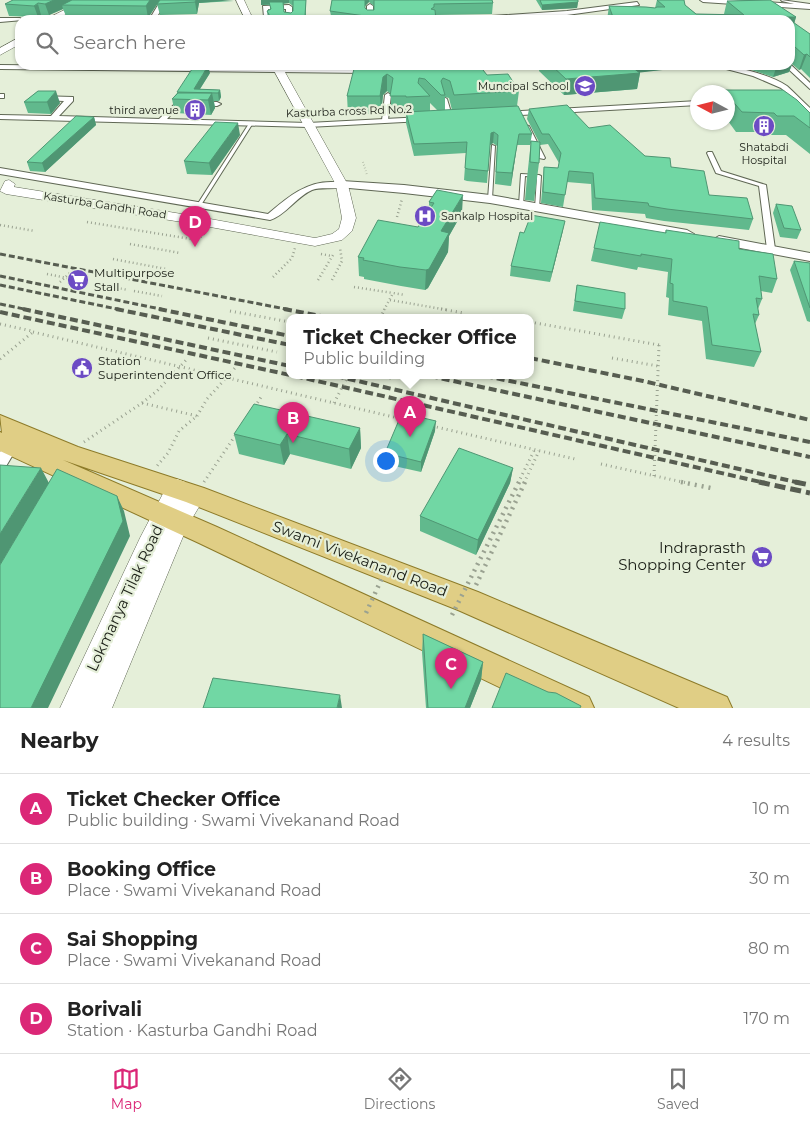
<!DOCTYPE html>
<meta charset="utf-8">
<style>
body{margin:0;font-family:Montserrat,sans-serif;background:#f6f6f6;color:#222}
.compass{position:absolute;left:690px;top:85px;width:45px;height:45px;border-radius:50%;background:#fff;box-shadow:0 1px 4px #0004;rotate:277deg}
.you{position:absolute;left:385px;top:460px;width:18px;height:18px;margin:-12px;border:4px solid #fff;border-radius:50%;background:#1a73e8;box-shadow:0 0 0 8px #1a73e833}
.badge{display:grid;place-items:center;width:32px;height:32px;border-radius:50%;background:#db2777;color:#fff;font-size:16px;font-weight:700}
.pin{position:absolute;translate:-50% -41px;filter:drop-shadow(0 1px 2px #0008)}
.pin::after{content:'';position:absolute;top:26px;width:18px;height:15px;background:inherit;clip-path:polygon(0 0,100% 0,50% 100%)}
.popup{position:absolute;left:286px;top:314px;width:248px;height:65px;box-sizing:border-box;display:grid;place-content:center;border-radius:10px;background:#fff;filter:drop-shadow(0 1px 4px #0005);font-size:16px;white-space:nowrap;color:#767676}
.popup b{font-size:19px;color:#222}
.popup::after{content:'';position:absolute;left:50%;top:100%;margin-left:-10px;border:10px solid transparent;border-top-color:#fff}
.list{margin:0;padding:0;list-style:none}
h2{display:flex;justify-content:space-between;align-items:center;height:65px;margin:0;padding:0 20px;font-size:21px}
h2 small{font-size:16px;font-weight:400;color:#767676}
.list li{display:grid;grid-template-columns:32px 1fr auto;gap:15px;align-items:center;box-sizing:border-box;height:70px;padding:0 20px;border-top:1px solid #e0e0e0}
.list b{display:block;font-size:19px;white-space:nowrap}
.list p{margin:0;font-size:16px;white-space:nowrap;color:#767676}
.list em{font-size:16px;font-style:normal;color:#767676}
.icon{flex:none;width:28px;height:28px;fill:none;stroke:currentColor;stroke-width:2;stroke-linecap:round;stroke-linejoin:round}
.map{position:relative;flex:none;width:810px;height:708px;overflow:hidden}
.search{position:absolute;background:#fff;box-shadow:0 1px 4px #0004;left:15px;right:15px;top:15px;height:55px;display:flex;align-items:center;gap:12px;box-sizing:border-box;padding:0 18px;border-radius:15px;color:#767676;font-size:19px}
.sheet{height:345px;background:#fff}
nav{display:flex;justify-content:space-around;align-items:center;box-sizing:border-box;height:70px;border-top:1px solid #e0e0e0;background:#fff;font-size:14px;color:#767676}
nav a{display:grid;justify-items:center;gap:2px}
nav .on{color:#db2777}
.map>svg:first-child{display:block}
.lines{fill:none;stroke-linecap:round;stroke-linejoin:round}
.service-casing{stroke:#606855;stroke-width:2}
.pedestrian-casing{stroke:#606855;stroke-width:2}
.minor-casing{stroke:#606855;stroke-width:2}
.tertiary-casing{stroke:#606855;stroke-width:2}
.secondary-casing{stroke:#606855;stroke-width:1}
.primary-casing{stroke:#8d7b29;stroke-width:2}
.path-far3{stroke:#9aa291;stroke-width:2;stroke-dasharray:0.5 2.5;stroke-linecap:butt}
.path-far2{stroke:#9aa291;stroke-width:2.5;stroke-dasharray:1 3;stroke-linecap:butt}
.path-far1{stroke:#9aa291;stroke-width:3;stroke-dasharray:1 4;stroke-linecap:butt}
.path{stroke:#9aa291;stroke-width:4.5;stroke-dasharray:2 5;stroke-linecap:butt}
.service{fill:#fff;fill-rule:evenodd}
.pedestrian{fill:#fff;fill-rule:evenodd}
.minor{fill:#fff;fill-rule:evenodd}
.tertiary{fill:#fff;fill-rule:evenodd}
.secondary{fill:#fff;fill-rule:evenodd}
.primary{fill:#e0ce85;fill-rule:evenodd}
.rail-far2{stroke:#575d51;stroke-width:3;stroke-dasharray:6 3;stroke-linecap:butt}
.rail-far1{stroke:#575d51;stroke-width:4;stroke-dasharray:8 4;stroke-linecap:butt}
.rail{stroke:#575d51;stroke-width:5;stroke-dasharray:11 5;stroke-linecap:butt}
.path-bridge-far1{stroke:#9aa291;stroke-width:3;stroke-dasharray:1 4;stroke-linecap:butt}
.path-bridge{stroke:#9aa291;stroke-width:4.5;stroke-dasharray:2 5;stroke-linecap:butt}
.wall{fill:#61b98d;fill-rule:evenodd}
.shaded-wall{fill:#4f9673}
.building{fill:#71d7a4;stroke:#4f9673}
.labels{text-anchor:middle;stroke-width:4.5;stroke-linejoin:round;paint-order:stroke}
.far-poi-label{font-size:11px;fill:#1a1e16;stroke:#e5efd9;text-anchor:end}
.far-street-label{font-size:11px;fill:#1a1e16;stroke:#e5efd9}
.poi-label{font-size:12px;fill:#1a1e16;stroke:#e5efd9;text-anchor:start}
.near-poi-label{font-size:15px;fill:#1a1e16;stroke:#e5efd9;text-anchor:end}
.near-street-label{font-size:15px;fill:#1a1e16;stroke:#e5efd9}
</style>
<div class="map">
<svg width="810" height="708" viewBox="0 0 810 708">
<rect width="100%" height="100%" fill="#e5efd9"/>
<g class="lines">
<g class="service-casing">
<path id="service" d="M250,122L253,123L201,205L199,206H197V205Z
M492,145L495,146L492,199L490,200L488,199Z
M521,174L539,175L541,176L539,209H535V208L537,177L525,176L523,205L521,206L519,205Z"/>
</g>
<g class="pedestrian-casing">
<path id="pedestrian" d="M388,93L391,95L388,120L385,122L382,120L385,95Z
M444,97L447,99L453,119L448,118L441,99Z
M524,125L529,126L545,158L544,159L539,158L523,126Z
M708,152H712L721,171L766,185L775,249L774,251H768L767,249L759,186L716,173L707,153Z"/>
</g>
<g class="minor-casing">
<path id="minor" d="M161,0H167L155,20H149Z
M781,0L810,4V8L782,1Z
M637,2L639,5L567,15L433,20L567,11Z
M370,4L373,6V20H367V6Z
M289,5L292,7V20H286V9H268L270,17L267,19L264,17L263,6Z
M0,18H20L23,20L0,22Z
M790,64L810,83V89L784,65Z
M0,65L370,69L373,71L370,73L0,69Z
M481,65H514L511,67L465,70L462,68Z
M711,65C732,65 769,74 787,86C795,93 802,101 810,108V114L781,88L753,76Z
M0,94H4V98H0Z
M38,96L73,97V101L59,116L159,119L178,101L217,102L221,104L217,106L180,105L167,119L308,123L423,117L427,119L423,121L308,127L0,119V115L51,116L64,101L41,100H38Z
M698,101V105L505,116L501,114L505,112Z
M0,168L268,214C287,198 305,182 331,182C337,182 342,182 346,185C339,191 322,186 312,190C296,197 286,215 270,220L0,174Z
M11,441L16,442L18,446L5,468L0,470V452L6,442Z"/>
</g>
<g class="tertiary-casing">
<path id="tertiary" d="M700,0H734L810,5V9L703,2Z
M342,181L404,185L490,195L687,230L694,234L687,238L490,203L404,193L338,187L336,185Z
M719,236L810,253V261L714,243L712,240Z"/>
</g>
<g class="secondary-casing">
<path id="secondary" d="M85,0H95L54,20H44Z
M236,0H244L251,15L261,20L245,19Z
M20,37V44L0,55V48Z
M271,65H281L348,185L356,218L352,231L342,240L315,246L188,223L6,194L0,191L5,181L9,180L15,184L14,187L188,215L315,238L332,234L339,229L342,218L336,185Z
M177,479L185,482L187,489L195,486L203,489L206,495L187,527L112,708H60L140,538L169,482Z"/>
</g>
<g class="primary-casing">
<path id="primary" d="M0,415L78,447L204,488L478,592L727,697L732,708H679L458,610L186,502L63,460L217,527L589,697L594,708H543L199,543L0,451V432L2,433Z"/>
</g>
<path class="path-far3" d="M363,162L367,175"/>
<path class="path-far2" d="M397,217L402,199
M87,222L197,240L205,233
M0,225L35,231
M130,244L180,253
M321,254L332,256
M113,259L166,269
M47,274L87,282
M273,277L292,258L295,248
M318,280L333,255
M332,280L342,261L340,248
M60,282L70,273
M101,285L128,290
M354,287L393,293
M134,291L162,296
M390,300L448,310
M384,310L393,293L405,295"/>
<path class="path-far1" d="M441,309L464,313
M230,311L290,322
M380,318L385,309
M530,322L659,345
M0,324L32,331
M208,338L277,352
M612,358L658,366
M0,359L33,332
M380,376L394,379
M142,403L157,391L188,358
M255,407L261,397
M197,416L207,399L235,368
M84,442L142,403L197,416L179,431L168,453L157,466
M601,464L687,483
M204,482L237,433
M524,483L539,451"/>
<path class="path" d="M681,482L711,488
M476,585L525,482"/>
<use href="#service" class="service"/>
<use href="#pedestrian" class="pedestrian"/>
<use href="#minor" class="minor"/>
<use href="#tertiary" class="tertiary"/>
<use href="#secondary" class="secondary"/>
<use href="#primary" class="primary"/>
<path class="rail-far2" d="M0,254L291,310
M0,276L165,310
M0,285L122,310
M0,304L29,310"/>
<path class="rail-far1" d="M23,309L290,366
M116,309L290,345
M159,309L290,336
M284,309L331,318
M0,312L290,375
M530,358L643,381L810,420
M295,376L765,483
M336,376L800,483
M430,376L810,457
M485,376L810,442"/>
<path class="rail" d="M759,482L810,493
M795,482L810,485"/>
<path class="path-bridge-far1" d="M33,332L402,419
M334,403L348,376
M432,426L575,459
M654,476L659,345
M518,483L534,451"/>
<path class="path-bridge" d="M366,613L382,578
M452,615L519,482"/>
</g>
<path class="wall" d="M13,0L234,1L199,3L197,14L160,15L157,4L159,1L148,18L66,16L63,9L49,15H41L38,17L9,16L5,4Z
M261,0H306V16H331L330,11L332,0H492L493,3L492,14L435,15L436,20H268L267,11L270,9V5H261ZM369,2L374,6V10H367L365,9V6ZM289,3L293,6V11L291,13L284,12L283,4Z
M536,0H578V2L577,8L542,10Z
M657,0H684L685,5L696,14H724L727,1L770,0L796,17L794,24L810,34V78L801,69L799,70L792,64L789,72L773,77L736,65H790V20H607L609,6L646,7L655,8Z
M392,65H479L487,75L519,91L517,106L532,134L530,145H517L511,186L495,184L497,146L493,143L490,145L487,183L467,181L464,180L466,153L414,156L406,123V114H391V94L387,91L383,95L381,114H348L347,96L393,67H394H392ZM445,97L449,98L452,110H445ZM430,103L438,111H430Z
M540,65H707L639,72L640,73L637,89L564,95L539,71Z
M210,73L200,89L220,90L221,97L219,101H214L215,108L211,115L175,113L172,99L177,93V92Z
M722,90L810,113V154L786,135H770L767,132H736L728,121V92H722Z
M38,91L60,103L51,114L28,113L24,102Z
M529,109L589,128L645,156L671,167L709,195L753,219L749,230L664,221L646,218L645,214L592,210L591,184L567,182L563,207L541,203L544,167L558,168L559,163L548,144L540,145V143L539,163L534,201L525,200L527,178L531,141L539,142L527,119Z
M94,117L96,125L45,172L30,171L27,162Z
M240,135L212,175L187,174L184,161Z
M437,190L462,213L449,236L448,252L428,288L425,290L401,286L364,279V277L359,276L358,257L418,227L429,211V202Z
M776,204L801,230L797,239L780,237L773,213Z
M563,230L550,282L510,276L511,266L524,233Z
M666,230L739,249L777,279L772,293L761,291L762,299L758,309L759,315L755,324L761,352L754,367L706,359L702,321L668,315L669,298L666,297L668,272L638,267L637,270L591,261L594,248L665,233Z
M794,261L810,263V322L807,321L790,270Z
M577,285L625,309L622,319L573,311Z
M360,428L361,448L351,469L290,454L284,465L239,454L234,434Z
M435,431L421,472L385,464V453Z
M513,468L510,483L476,555L420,531V516Z
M423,634L483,662L481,680L470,708H426L422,652Z"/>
<path class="shaded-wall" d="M46,0L38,4L41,15L38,17L34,6Z
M54,0H81L62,5L63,9L49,15L45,4Z
M150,0H160L148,18L146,6Z
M196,0H234L199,3L197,14L195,2Z
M261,0H289V3L261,5Z
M365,0H369V2L365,6V20Z
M578,2L577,8L542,10V5Z
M786,17H796L792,30Z
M795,47L791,58L795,57L789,72L773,77L777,65H790V49Z
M807,54L801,69L799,70L804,55Z
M620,65H707L618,75Z
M208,66L210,73L198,92L194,89Z
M640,73L637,89L564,95L566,79Z
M387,74V91L383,95L381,114L380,96L383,77Z
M220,90L221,97L219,101L218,93Z
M56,91L60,103L51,114L47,102Z
M212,93L215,108L211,115L208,100Z
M94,117L96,125L45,172L42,163Z
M238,123L240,135L212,175L209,163Z
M494,132L493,143L490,145L491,133Z
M519,134L517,145L511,186L512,173Z
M463,195L462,213L449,236L448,252L428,288L425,290L426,270L441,231Z
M565,221L563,230L550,282L552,272Z
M436,421L435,431L421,472V462Z
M360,428L361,448L351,469L349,449Z
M287,434L290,454L284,465L280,445Z
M41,468L49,483L0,565V534Z
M513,468L510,483L476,555L478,540Z
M117,496L124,511L130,536L48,708H31Z
M483,662L481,680L470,708H465Z
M340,695L342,708H337Z"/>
<path class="building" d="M13,0H54L45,4L38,3L34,6L5,4Z
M72,0H150L146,6L62,5Z
M160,0H196L195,2L157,4Z
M293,0H306L305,16H333L331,20H272L267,11L271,9L269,2H283L284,12L291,13L293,11Z
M332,0H365V8L367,10H374V0H492L493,3L434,4V7L431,9L435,10L436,20H372V17L330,11Z
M540,0H578V2L542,5Z
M657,0H684L685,5L696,14L744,15L727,1L770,0L796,17H786L790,20H614L609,6L646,7L655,8L657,7H665Z
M790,20L810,34V57L807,54L804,55L795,47L790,49Z
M790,53L795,57L790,59Z
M355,65L393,67L396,65H479L487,75L508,74L519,91L454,95L450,81L443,78L441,81L445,95H441L425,79L419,78L418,83L430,96L406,97V96H390L393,78L387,74L383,77L380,96H347Z
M551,65H629L640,73L566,79Z
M194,66H208L194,89L220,90L218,93L177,92Z
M722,90H783L797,100L810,113V128L794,116H777L774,113L742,112L728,96V92H725Z
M38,91H56L47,102H24Z
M178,93H212L208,100L172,99Z
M567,105L589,128L610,125L645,156L670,158L671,167L704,171L709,195L747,198L753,219L667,209L649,206L648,203L595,198L593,173L569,171L565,195L543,192L544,167L558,168L561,153L549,134H542L529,109Z
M518,106L532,134H519L512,173L496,172L498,135L494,132L491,133L488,171L468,169L465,168L467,142L414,144L406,112Z
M76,116L94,117L42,163L27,162Z
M215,122L238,123L209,163L184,161Z
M531,141L540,142L539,163L530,162Z
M437,190L463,195L441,231L449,233L429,269L426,270L400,267L363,260L364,258L358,257L378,220L418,227L434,203L429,202Z
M776,204L792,206L801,230L784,228Z
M531,215L565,221L552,272L511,266L520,232L524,233Z
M600,222L666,233V230L739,241V249L773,254L777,279L759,276L762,299L756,298L759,315L753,314L761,352L712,345L707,307L673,301V284L670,283L672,259L641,254V256L594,248Z
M794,261L810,263V308Z
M577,285L625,293V309L575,301Z
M254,404L360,428L349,449L287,434L280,445L234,434Z
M402,413L436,421L421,462L385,453Z
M459,448L513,468L478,540L420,516Z
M0,465L41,468L0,534Z
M57,469L117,496L123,521L31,708H0V565Z
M423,634L483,662L465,708H428Z
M506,673L548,692L556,693L581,706L580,708H492Z
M213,678L340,695L337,708H203Z"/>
<defs>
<g id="school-disc" transform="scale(1.125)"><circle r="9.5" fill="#6c4bc4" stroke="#e5efd9"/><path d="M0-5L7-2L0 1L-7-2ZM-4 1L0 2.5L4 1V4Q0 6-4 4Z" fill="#fff"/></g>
<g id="building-disc" transform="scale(1.125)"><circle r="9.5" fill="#6c4bc4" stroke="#e5efd9"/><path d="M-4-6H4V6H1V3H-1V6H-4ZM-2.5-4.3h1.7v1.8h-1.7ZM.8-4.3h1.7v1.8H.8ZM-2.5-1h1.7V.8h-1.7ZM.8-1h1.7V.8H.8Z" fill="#fff"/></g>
<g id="hospital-disc" transform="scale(1.125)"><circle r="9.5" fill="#6c4bc4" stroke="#e5efd9"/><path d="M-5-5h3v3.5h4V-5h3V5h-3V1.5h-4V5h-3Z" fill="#fff"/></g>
<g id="supermarket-disc" transform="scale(1.125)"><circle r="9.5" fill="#6c4bc4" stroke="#e5efd9"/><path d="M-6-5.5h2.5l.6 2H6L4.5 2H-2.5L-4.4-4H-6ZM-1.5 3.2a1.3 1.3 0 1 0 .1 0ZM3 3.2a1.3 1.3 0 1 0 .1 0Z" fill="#fff"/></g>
<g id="civic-disc" transform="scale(1.125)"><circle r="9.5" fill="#6c4bc4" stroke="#e5efd9"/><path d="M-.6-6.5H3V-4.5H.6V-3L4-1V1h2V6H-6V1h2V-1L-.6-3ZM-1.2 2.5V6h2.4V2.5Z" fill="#fff"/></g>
</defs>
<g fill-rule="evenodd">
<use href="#school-disc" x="585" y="86"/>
<use href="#building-disc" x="195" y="110"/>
<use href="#building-disc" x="764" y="126"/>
<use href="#hospital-disc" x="425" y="216"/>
<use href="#supermarket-disc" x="78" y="280"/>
<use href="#civic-disc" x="82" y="368"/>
<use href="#supermarket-disc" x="762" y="557"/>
</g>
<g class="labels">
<g class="far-poi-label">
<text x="569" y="90">Muncipal School</text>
<text x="179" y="114">third avenue</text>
<text x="764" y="151" text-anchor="middle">Shatabdi<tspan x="764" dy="13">Hospital</tspan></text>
<text x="441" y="220" text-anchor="start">Sankalp Hospital</text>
</g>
<g class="far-street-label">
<text transform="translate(349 111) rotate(-2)" y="4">Kasturba cross Rd No.2</text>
<text transform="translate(105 205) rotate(9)" y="4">Kasturba Gandhi Road</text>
</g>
<g class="poi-label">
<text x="94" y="277">Multipurpose<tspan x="94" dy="14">Stall</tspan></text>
<text x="98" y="365">Station<tspan x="98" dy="14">Superintendent Office</tspan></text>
</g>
<g class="near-poi-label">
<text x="746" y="553">Indraprasth<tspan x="746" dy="17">Shopping Center</tspan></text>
</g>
<g class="near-street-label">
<text transform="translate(360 559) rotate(21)" y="5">Swami Vivekanand Road</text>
<text transform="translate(125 598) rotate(-65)" y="5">Lokmanya Tilak Road</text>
</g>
</g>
</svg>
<svg class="compass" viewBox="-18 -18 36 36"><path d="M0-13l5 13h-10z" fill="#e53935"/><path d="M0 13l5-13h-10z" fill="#767676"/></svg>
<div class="you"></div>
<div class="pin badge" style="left:410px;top:437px">A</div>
<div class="popup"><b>Ticket Checker Office</b>Public building</div>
<div class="pin badge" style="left:293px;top:443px">B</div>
<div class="pin badge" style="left:451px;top:689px">C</div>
<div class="pin badge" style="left:195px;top:247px">D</div>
<div class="search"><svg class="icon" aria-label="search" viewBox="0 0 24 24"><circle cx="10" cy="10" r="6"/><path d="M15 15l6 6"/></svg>Search here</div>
</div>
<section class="sheet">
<h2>Nearby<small>4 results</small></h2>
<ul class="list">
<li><span class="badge">A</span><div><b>Ticket Checker Office</b><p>Public building · Swami Vivekanand Road</p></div><em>10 m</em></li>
<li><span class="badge">B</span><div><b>Booking Office</b><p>Place · Swami Vivekanand Road</p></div><em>30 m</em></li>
<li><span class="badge">C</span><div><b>Sai Shopping</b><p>Place · Swami Vivekanand Road</p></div><em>80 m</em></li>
<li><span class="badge">D</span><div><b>Borivali</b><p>Station · Kasturba Gandhi Road</p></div><em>170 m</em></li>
</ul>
</section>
<nav>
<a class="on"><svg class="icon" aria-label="map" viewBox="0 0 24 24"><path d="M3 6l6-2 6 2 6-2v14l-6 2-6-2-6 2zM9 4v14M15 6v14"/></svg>Map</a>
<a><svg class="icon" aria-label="directions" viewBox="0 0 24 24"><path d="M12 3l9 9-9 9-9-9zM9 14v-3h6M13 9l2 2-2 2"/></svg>Directions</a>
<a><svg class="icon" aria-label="saved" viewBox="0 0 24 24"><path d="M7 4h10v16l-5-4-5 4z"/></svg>Saved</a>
</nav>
